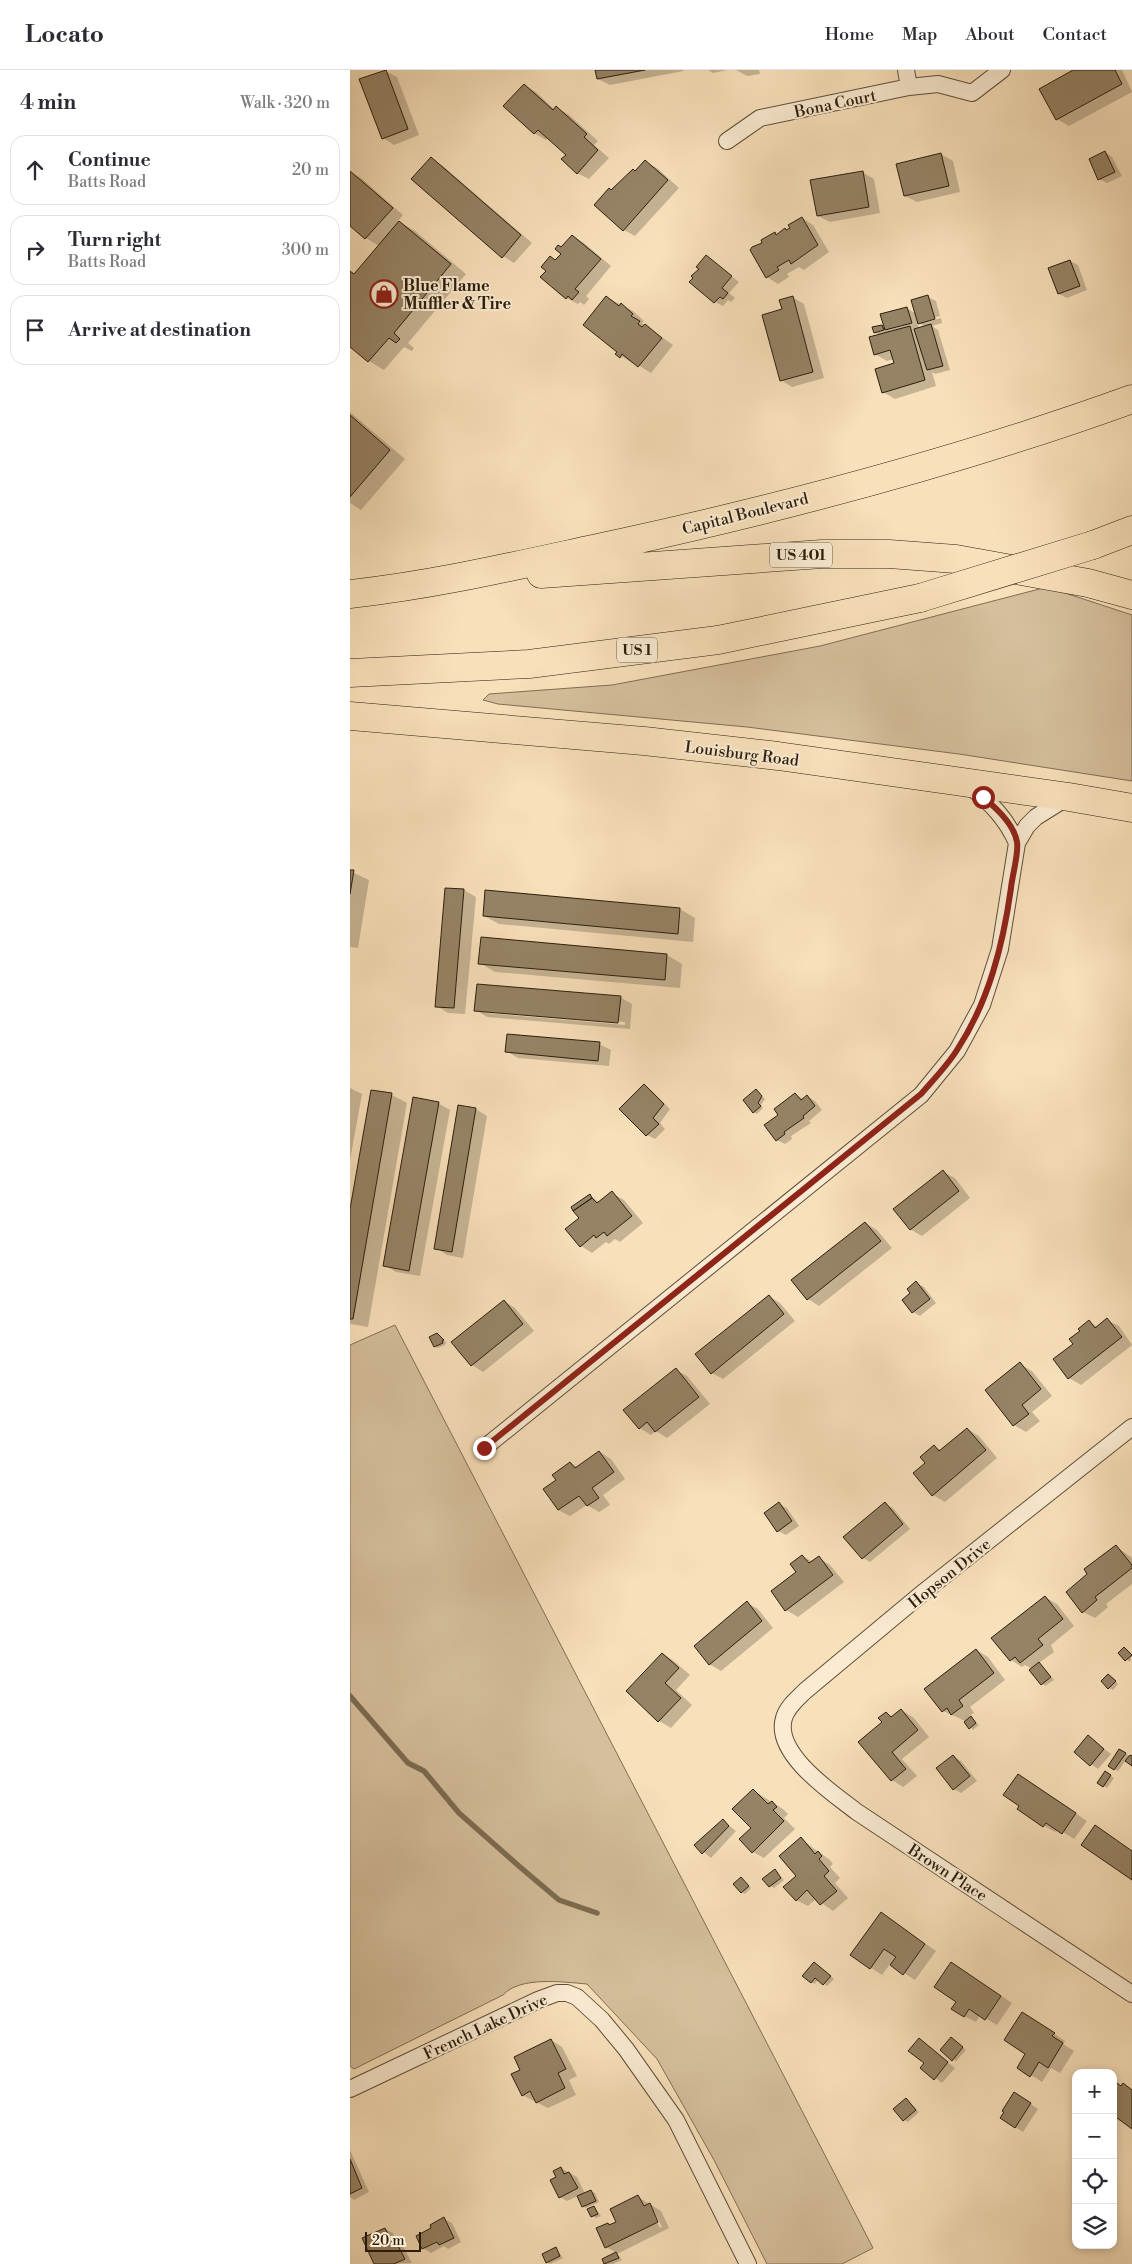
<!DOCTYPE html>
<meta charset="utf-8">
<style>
body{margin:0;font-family:"Libre Bodoni",serif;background:#f2f2f3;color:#2b2b33}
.controls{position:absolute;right:15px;bottom:15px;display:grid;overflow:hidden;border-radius:10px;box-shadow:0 2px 8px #0003}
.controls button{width:45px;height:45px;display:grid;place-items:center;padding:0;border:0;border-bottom:1px solid #e1e1e2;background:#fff;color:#2b2b33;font:25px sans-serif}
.scale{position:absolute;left:15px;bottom:12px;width:56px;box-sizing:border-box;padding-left:5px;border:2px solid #2b1e0c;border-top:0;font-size:14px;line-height:18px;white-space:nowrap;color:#2b1e0c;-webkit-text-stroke:4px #faebd2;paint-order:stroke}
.stop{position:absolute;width:15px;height:15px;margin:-11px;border:4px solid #8f2418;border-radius:50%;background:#fff}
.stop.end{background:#8f2418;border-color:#fff;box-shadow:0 1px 5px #0008}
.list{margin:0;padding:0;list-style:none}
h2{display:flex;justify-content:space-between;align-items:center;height:65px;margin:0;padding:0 20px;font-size:21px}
h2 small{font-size:16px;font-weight:400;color:#7c7c81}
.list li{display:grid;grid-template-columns:32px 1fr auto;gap:15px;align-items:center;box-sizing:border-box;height:70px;margin:0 10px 10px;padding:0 10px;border:1px solid #e1e1e2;border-radius:15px}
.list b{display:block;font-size:19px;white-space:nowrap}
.list p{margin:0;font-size:16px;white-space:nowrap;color:#7c7c81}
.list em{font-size:16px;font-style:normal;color:#7c7c81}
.icon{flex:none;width:28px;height:28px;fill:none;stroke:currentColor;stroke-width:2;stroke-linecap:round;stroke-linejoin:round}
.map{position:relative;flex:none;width:782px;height:2194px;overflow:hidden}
header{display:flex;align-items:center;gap:30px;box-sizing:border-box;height:70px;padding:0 25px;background:#fff;border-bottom:1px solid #e1e1e2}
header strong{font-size:24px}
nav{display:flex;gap:28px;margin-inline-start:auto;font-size:18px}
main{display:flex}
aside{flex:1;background:#fff}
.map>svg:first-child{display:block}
.green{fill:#d5bf9c;stroke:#806e54}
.shadow{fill:#0003;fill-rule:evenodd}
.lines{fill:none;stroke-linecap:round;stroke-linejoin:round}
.stream{stroke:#7c6b51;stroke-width:5.5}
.building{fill:#968366;stroke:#2b1e0c}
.street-casing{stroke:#5e4e38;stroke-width:18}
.highway-casing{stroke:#2b1e0c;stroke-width:29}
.street{stroke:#faebd2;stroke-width:16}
.highway{stroke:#f8e0ba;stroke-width:28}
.highway-bridge-casing{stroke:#2b1e0c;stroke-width:29;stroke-linecap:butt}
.highway-bridge{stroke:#f8e0ba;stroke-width:28}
.route{stroke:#8f2418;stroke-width:6}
.labels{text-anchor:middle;stroke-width:4;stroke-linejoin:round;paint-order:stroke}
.shield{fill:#faebd2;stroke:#695c47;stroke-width:1}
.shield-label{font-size:15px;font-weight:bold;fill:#2b1e0c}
.street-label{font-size:16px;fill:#2b1e0c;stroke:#faebd2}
.poi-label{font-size:16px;font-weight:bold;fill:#2b1e0c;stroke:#faebd2;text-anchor:start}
</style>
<header>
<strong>Locato</strong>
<nav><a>Home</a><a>Map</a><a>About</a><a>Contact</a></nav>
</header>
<main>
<aside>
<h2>4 min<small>Walk · 320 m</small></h2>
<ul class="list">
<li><svg class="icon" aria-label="ahead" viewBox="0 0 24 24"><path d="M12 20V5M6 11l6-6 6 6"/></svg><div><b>Continue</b><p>Batts Road</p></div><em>20 m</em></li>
<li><svg class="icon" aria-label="right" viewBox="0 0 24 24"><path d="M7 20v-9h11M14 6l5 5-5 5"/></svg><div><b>Turn right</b><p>Batts Road</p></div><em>300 m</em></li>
<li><svg class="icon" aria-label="arrive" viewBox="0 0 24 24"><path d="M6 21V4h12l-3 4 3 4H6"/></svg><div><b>Arrive at destination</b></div></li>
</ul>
</aside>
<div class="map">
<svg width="782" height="2194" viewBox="0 0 782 2194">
<rect width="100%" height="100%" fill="#f8e0ba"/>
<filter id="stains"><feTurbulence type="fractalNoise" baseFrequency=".004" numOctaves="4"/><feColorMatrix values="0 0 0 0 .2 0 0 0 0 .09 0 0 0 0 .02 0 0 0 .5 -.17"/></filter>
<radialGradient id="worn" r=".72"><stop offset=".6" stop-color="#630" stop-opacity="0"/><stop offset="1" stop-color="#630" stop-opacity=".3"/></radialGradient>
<path class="green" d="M697,517L782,545V711L609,684L397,657L148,634L133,630L139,624L262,615L470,576Z
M45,1255L523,2178L492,2194H417L364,2090L307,1989L237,1914C213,1912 170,1906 153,1925L4,1999L0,1996V1275Z"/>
<path class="shadow" d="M247,0H333V1L260,15L248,9Z
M358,0H377L363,3Z
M386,0H409L410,4L397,6Z
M726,0H772L782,22L719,56L707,49L691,19Z
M35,1L47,7L69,65L44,75L33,68Z
M174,15L186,22L205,40L206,38L218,44L248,71L244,75L259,88L239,109L227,103L217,85L198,67L196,70L184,63Z
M755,82L762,87L772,106L757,113L749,109Z
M591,84L603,91L610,122L567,132L555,126Z
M81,89L93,96L182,173L164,193L153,186Z
M295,92L307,98L329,118L285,166L274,160L262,121L286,102Z
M0,102L11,108L53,145L48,151L65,161L116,204L58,273L64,278L62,281L54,277L34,300L19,291L0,275V202L5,205L29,176L16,168L0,154Z
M512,102L524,109L530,143L480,152L468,146Z
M452,148L463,155L479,182L454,200L449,197L437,204L439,207L428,214L417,207L414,173L425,163L428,165L437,161Z
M222,166L234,173L261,196L236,226L239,229L234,235L230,232L228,234L216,228L206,191L212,184V178Z
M357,187L389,212L379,223L385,228L381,232L378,230L373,236L365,232L350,199Z
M720,191L728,195L737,220L717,228L709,224Z
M256,227L283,241L294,251L292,253L323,275L301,303L283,292L282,293L271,286Z
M442,227L454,234L474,308L442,317L431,310L433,240Z
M578,227L586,231L590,246L573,251V253L591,248L592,253L582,256L588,260L600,300L585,304L582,302L586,316L545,329L533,322L545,294L544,289L537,291L525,284L530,265L525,262L532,256L535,258L557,238L566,244ZM567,252L576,257L569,259Z
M0,342L55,389L11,440L0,433Z
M0,801L19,810L8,878L0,877Z
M97,819L114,820L126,827L115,944L98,943L87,936Z
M136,822L330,839L345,848L343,872L149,854L134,846Z
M132,869L317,885L332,894L330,918L145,902L130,893Z
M270,927L282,934L280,959L137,947L126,940ZM136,940L275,952V955L136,943Z
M249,974L261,980L259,996L168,988L156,981Z
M294,1016L301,1020L320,1039L310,1053L315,1059L305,1069L297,1065Z
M0,1018L12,1024L0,1090Z
M22,1021L42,1025L57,1033L18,1257L0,1254V1146Z
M406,1021L415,1029L411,1035L413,1038L407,1044L403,1042Z
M445,1024L453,1029L457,1026L465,1031L472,1040L459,1051L461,1053L441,1066L442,1069L435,1074L427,1070L430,1045Z
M88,1033L100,1040L70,1206L46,1202L35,1195Z
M126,1039L137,1046L113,1188L97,1185L86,1178Z
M593,1102L605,1108L620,1128L572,1166L560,1159Z
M262,1123L274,1130L293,1153L270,1172L265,1169L259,1174L256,1172L242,1183L231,1176L217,1159L231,1148L240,1125L250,1133Z
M515,1153L527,1160L542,1178L469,1236L458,1229Z
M566,1213L574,1217L586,1233L570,1246L563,1242L562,1223Z
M419,1226L430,1233L445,1251L373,1309L362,1303Z
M154,1231L165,1238L184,1261L133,1302L122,1295L103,1272Z
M757,1250L769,1256L782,1275L731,1315L719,1308L705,1289L724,1274L739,1252L748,1257Z
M87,1265L96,1272L95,1275L88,1278L85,1276Z
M670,1294L682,1301L702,1326L682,1342L690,1351L676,1362L664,1355L636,1321Z
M326,1300L337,1306L360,1334L317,1368L306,1361L301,1365L290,1358Z
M617,1359L629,1366L647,1388L595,1432L583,1425L577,1393L584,1376L592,1381Z
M250,1382L261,1389L275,1409L253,1425L260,1435L249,1442L237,1435L220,1446L208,1440L207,1411L220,1393L228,1397Z
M429,1434L437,1438L449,1456L436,1465L428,1461Z
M535,1434L543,1438L560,1459L520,1492L513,1488Z
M767,1477L782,1488V1514L756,1534L758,1537L745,1548L733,1542Z
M452,1486L463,1492L469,1488L480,1495L494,1512L448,1547L436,1540Z
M695,1527L707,1534L724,1556L701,1575L704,1582L689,1593L704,1610L695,1616L681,1600L682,1599L675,1595L672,1597L661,1590Z
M397,1533L408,1539L423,1558L371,1601L359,1594Z
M774,1578L782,1585L780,1592L769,1583Z
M626,1580L638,1587L655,1610L620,1637L624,1643L619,1646L629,1655L623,1660L615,1651L593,1641Z
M313,1584L324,1591L340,1605L326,1620L342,1635L321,1658L309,1651L278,1621Z
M762,1607L768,1614L763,1620L759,1618Z
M551,1640L563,1647L579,1667L552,1689L567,1706L553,1717L542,1710L533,1653L536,1643L543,1647Z
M738,1667L761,1684L748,1699L741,1694Z
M770,1681L782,1687V1695L776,1690L768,1701L759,1696Z
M603,1686L611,1691L627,1711L611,1723L604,1719Z
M756,1703L764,1708L757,1718L749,1713Z
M680,1712L737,1751L724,1769L708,1759L705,1762L694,1756Z
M403,1720L433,1739L438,1744L434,1748L445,1759L414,1788L403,1782Z
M373,1751L386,1761L361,1788L345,1775Z
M451,1769L480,1790L483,1794L480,1797L490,1808L485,1813L498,1828L483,1841L466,1829L458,1836L446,1830Z
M425,1801L434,1810L424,1818L420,1816Z
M391,1809L401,1818L395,1824L392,1822Z
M542,1851L586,1881L565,1910L540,1894L532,1905L502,1885Z
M468,1895L484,1909L477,1916L468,1909L465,1914L461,1912Z
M613,1900L662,1933L647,1955L630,1945L626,1952L614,1946L607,1931Z
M684,1950L715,1971L713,1974L724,1981L710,2003L701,1998L692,2012L681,2005L677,1983Z
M201,1970L212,1977L227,2006L219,2010L226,2025L198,2038L172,2025V2000Z
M569,1970L605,1998L592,2013L572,1998L576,1993Z
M605,1971L616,1980L606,1991L603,1989Z
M672,2028L688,2039L673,2062L665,2057Z
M556,2029L569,2042L558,2052L554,2050Z
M0,2080L19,2122L4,2130L0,2127Z
M211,2098L227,2107L235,2124L241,2121L245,2123L249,2132L236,2138L233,2136L228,2126L217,2131L210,2127L208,2107Z
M288,2127L311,2141L319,2158L267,2184L272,2190L263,2194H256L253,2189L267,2183L256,2177L258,2154L261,2156L268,2153ZM301,2139L304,2141L312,2157L310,2158Z
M244,2137L251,2146L246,2148L243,2146Z
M94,2149L102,2153L111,2172L98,2179L94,2176L81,2183L73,2178L83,2159Z
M35,2159L43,2163L48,2174L54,2178L62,2193L26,2194Z
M206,2179L213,2188L200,2194L197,2192Z"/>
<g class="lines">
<path class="stream" d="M0,1626L58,1693L74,1701L109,1743L170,1797L209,1830L247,1843"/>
</g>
<path class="building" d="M36,0L58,59L32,69L9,9Z
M245,0H295L247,9Z
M723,0H765L772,14L706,50L689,19Z
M174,14L203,40L206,36L237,64L234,67L248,80L227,104L211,89L216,85L188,60L184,64L153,36Z
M755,81L765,102L748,110L739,89Z
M591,83L599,116L554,126L546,94Z
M81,87L171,165L152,188L61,109Z
M295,90L318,110L273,161L244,135L259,118L261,120L283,99L285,101Z
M0,101L43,138L15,169L0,156Z
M513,101L519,137L467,146L460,110Z
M452,147L468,175L441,194L439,190L427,197L429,200L416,208L400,180L402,177L412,173L411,170L425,162L426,165L435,158L436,160L440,158L438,155Z
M49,151L101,194L44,263L50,269L46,273L39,268L18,292L0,277V201L4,204Z
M222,165L251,189L225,219L229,222L222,230L218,226L216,229L190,207L196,201L191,197L200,186L205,190L211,184L205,179L208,175L211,177Z
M356,185L382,206L372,218L378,223L373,229L370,227L364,233L339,212L343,208L341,206L349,199L346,197Z
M720,190L730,216L708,224L698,198Z
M578,225L585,249L568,254L561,230Z
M256,226L269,236L271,233L283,244L281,246L290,251L288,254L292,257L295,254L312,268L288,297L272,284L270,288L265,284L267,282L233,255Z
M443,226L463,302L430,311L412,245L432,239L429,230Z
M557,237L562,253L535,260L530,244Z
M581,254L593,296L577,300L564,259Z
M532,255L534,260L524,263L522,257Z
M560,256L575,310L532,323L525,299L544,293L540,280L524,285L519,267Z
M0,345L40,380L0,427Z
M0,800H4L0,824Z
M95,818L114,819L104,938L85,937Z
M135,820L330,838L328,864L133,846Z
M131,867L317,884L315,910L128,894Z
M127,914L271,926L268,953L124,941Z
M157,964L250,972L248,991L155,982Z
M294,1014L314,1034L303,1048L309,1054L296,1066L269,1039Z
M406,1019L412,1026L408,1033L411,1036L403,1043L393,1030Z
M21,1020L42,1023L3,1249H0V1139Z
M445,1023L451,1030L457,1025L465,1036L453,1046L454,1048L434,1062L435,1064L426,1071L414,1055L428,1045L424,1039Z
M63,1027L89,1032L59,1201L33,1196Z
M108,1035L126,1038L102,1182L84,1179Z
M593,1100L609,1121L560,1160L543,1139Z
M262,1121L282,1146L257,1166L254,1162L246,1168L244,1165L230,1177L215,1159L229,1148L223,1141L242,1128L247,1133Z
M240,1124L242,1128L223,1141L221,1137Z
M515,1152L531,1171L457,1230L441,1210Z
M566,1211L580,1229L562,1243L552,1230L560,1223L557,1219Z
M419,1225L434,1244L361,1304L345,1284Z
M154,1230L173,1254L121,1296L101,1272Z
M757,1248L772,1267L718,1309L703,1289L723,1274L719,1269L730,1261L728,1259L739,1250L745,1258Z
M87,1263L94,1270L92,1271L93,1273L84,1277L79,1267Z
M670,1292L691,1319L672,1335L679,1344L663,1356L635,1320Z
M326,1298L349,1327L305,1362L297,1352L289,1359L273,1340Z
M617,1358L636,1380L582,1426L563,1403L575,1393L570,1387L584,1375L589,1381Z
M249,1381L264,1402L242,1418L249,1428L237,1436L229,1426L208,1440L193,1419L206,1410L202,1405L220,1392L225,1398Z
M429,1432L442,1451L427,1462L414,1443Z
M535,1432L553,1454L512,1489L493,1467Z
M766,1475L782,1495V1498L745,1527L747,1530L732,1543L716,1522L737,1504L734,1499Z
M452,1485L459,1493L469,1486L483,1505L435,1541L421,1521L446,1502L440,1494Z
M695,1526L713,1549L688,1569L693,1575L670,1593L665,1587L660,1591L641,1568Z
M397,1531L412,1551L359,1595L344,1576Z
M774,1577L782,1585L775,1591L768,1583Z
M626,1579L644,1603L609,1630L613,1636L601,1645L597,1638L592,1642L574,1619Z
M312,1583L329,1598L315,1613L331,1628L308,1652L276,1621Z
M689,1592L701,1607L691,1615L679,1600Z
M758,1604L766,1611L758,1619L751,1611Z
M551,1639L568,1660L542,1682L556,1699L541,1711L508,1672L532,1652L528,1648L536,1642L541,1647Z
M621,1646L626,1653L619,1659L614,1652Z
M738,1665L754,1679L740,1696L724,1682Z
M769,1679L776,1683L764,1700L758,1696Z
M603,1685L620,1706L603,1720L586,1698Z
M780,1685L782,1686V1696L775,1691Z
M755,1701L761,1705L753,1717L747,1713Z
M668,1704L726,1743L712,1764L696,1753L693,1757L667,1739L669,1736L653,1725Z
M403,1719L418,1734L422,1731L427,1737L423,1740L434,1751L402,1783L389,1769L401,1758L382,1739Z
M373,1749L379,1756L352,1784L344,1775Z
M745,1755L782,1781V1810L731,1775Z
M451,1767L465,1784L468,1781L472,1786L469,1789L479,1801L474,1806L487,1821L470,1835L457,1820L446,1831L433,1817L446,1806L429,1786Z
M425,1799L431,1808L419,1817L412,1809Z
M391,1807L399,1816L391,1823L383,1814Z
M531,1842L575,1874L553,1905L540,1895L546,1887L534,1879L520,1899L500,1885Z
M464,1892L481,1906L473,1915L465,1908L461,1913L452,1906Z
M601,1892L651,1926L635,1950L619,1939L614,1947L601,1939L606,1932L584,1917Z
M672,1942L705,1963L702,1966L713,1973L698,1998L689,1992L680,2007L667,1998L675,1984L654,1970Z
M601,1967L613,1977L602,1991L590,1980Z
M569,1968L598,1992L584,2010L570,1998L574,1993L558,1981Z
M201,1969L216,1999L208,2003L215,2018L186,2033L180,2021L172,2026L161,2004L170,2000L164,1987Z
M763,2010L771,2016L773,2013L782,2020V2059L763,2045Z
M664,2022L681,2033L665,2058L650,2048L654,2042L652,2041Z
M556,2028L566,2040L553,2051L543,2039Z
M0,2089L12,2118L0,2124Z
M211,2097L214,2104L219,2102L228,2118L209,2128L200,2110L206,2107L203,2101Z
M241,2120L246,2131L232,2137L227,2126Z
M288,2125L294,2136L300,2133L308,2152L255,2178L246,2158L258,2153L259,2155L266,2152L260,2139Z
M244,2136L248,2144L241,2147L237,2139Z
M94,2147L104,2168L89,2175L87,2172L72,2179L66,2166L81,2158L80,2155Z
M35,2158L43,2174L46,2172L55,2189L44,2194H24L12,2168Z
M206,2177L210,2186L196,2193L192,2184Z
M266,2182L269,2188L254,2194L252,2189Z"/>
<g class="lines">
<g class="street-casing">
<path id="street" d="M556,0L559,17
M377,71L410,48L559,17L588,14L622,23L652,0
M619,716C641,733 656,748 667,773
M782,1357L575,1521L455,1621C447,1629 437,1637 434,1648C423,1684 484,1724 507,1742L782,1924
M134,1378L571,1025L607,981L632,935L650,879L667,773L677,756L686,747L718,727
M0,2019L188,1930L207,1923H217L227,1927L252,1950L276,1979L326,2050L398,2194"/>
</g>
<g class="highway-casing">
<path id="highway" d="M743,475L782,460
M191,504L472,484H539L606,489L738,513L782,525
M0,524C92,514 181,492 271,473C444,435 616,389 782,329
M0,603L179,594L368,570L570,528
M0,646L294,671L428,686L719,727L782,738"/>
</g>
<use href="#street" class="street"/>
<use href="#highway" class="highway"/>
<g class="highway-bridge-casing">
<path id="highway-bridge" d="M570,528L743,475"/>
</g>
<use href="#highway-bridge" class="highway-bridge"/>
</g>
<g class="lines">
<path class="route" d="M134,1378L571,1024C583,1010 597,996 607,980C639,931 653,875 661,818C662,806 669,783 667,772C664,754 646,738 633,727"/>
</g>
<defs>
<g id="shop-ring" transform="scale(1.4375)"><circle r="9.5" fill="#faebd2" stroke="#8f2418" stroke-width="1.5"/><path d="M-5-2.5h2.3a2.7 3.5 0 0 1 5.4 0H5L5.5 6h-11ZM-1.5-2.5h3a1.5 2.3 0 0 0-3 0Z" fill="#8f2418"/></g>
</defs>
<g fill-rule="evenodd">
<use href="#shop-ring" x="34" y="224"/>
</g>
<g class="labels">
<g class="shield">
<rect x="420" y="472.5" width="62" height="25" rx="4"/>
<rect x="267" y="567.5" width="40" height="25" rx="4"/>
</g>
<g class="shield-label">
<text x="451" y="490">US 401</text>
<text x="287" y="585">US 1</text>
</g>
<g class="street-label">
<text transform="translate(485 33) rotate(-12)" y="6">Bona Court</text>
<text transform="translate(395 443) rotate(-14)" y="6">Capital Boulevard</text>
<text transform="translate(392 683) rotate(7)" y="6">Louisburg Road</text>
<text transform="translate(599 1503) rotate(-39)" y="6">Hopson Drive</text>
<text transform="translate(598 1802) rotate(33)" y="6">Brown Place</text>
<text transform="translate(135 1956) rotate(-25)" y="6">French Lake Drive</text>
</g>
<g class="poi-label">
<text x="53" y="221">Blue Flame<tspan x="53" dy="18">Muffler &amp; Tire</tspan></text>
</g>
</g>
<rect width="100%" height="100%" filter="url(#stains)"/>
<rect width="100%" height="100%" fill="url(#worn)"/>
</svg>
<div class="controls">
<button>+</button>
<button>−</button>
<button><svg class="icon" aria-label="locate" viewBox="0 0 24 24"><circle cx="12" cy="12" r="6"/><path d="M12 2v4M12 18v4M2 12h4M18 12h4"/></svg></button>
<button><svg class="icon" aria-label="layers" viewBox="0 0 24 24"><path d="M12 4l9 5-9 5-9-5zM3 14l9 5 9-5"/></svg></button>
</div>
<div class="scale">20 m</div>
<div class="stop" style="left:633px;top:727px"></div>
<div class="stop end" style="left:134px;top:1378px"></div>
</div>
</main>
